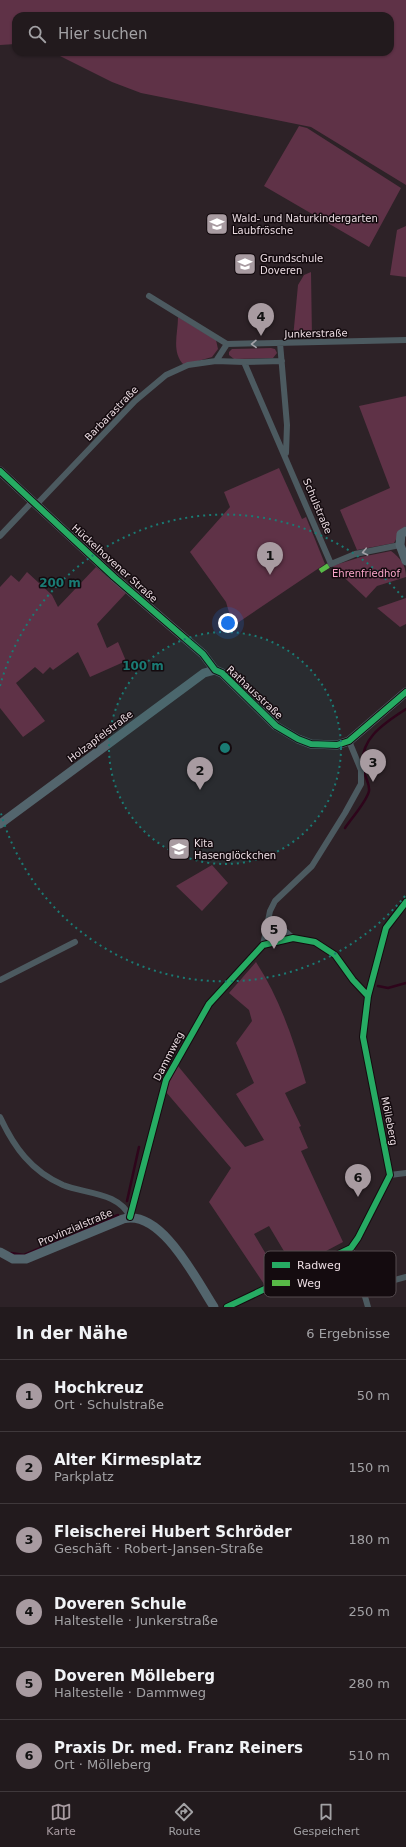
<!DOCTYPE html>
<html lang="de">
<meta charset="utf-8">
<style>
body{margin:0;font-family:"DejaVu Sans",sans-serif;background:#2a2326;color:#f1f3f6}
.you{position:absolute;left:228px;top:623px;width:14px;height:14px;margin:-10px;border:3px solid #fff;border-radius:50%;background:#1a73e8;box-shadow:0 0 0 6px #1a73e833}
.badge{display:grid;place-items:center;width:26px;height:26px;border-radius:50%;background:#a89ba1;color:#111;font-size:13px;font-weight:700}
.pin{position:absolute;translate:-50% -33px;filter:drop-shadow(0 1px 2px #0008)}
.pin::after{content:'';position:absolute;top:21px;width:14px;height:12px;background:inherit;clip-path:polygon(0 0,100% 0,50% 100%)}
.list{margin:0;padding:0;list-style:none}
h2{display:flex;justify-content:space-between;align-items:center;height:52px;margin:0;padding:0 16px;font-size:17px}
h2 small{font-size:13px;font-weight:400;color:#a2a1a4}
.list li{display:grid;grid-template-columns:26px 1fr auto;gap:12px;align-items:center;box-sizing:border-box;height:72px;padding:0 16px;border-top:1px solid #3f383b}
.list b{display:block;font-size:15px;white-space:nowrap}
.list p{margin:0;font-size:13px;white-space:nowrap;color:#a2a1a4}
.list em{font-size:13px;font-style:normal;color:#a2a1a4}
.icon{flex:none;width:22px;height:22px;fill:none;stroke:currentColor;stroke-width:2;stroke-linecap:round;stroke-linejoin:round}
.map{position:relative;flex:none;width:406px;height:1307px;overflow:hidden}
.search{position:absolute;background:#221a1d;box-shadow:0 1px 3px #0004;left:12px;right:12px;top:12px;height:44px;display:flex;align-items:center;gap:10px;box-sizing:border-box;padding:0 14px;border-radius:12px;color:#a2a1a4;font-size:15px}
.sheet{height:484px;background:#221a1d}
nav{display:flex;justify-content:space-around;align-items:center;box-sizing:border-box;height:56px;border-top:1px solid #3f383b;background:#221a1d;font-size:11px;color:#a2a1a4}
nav a{display:grid;justify-items:center;gap:2px}
nav .on{color:#a89ba1}
.map>svg:first-child{display:block}
.green{fill:#5f3247}
.lines{fill:none;stroke-linecap:round;stroke-linejoin:round}
.stream{stroke:#2e051b;stroke-width:2.5}
.street{stroke:#4c5a60;stroke-width:6}
.secondary{stroke:#53656d;stroke-width:9}
.quiet{stroke:#58b947;stroke-width:5;stroke-dasharray:10 5;stroke-linecap:butt}
.cycleway-casing{stroke:#140b0f;stroke-width:8}
.cycleway{stroke:#26ab63;stroke-width:6}
.oneway{stroke:#a3a2a8}
.ring{fill:none;stroke:#1a7b74;stroke-width:2;stroke-dasharray:2 4}
.labels{text-anchor:middle;stroke-width:3;stroke-linejoin:round;paint-order:stroke}
.poi-label{font-size:10px;fill:#ebdce2;stroke:#140b0f;text-anchor:start}
.street-label{font-size:10px;fill:#ebdce2;stroke:#140b0f}
.park-label{font-size:10px;fill:#faa6ca;stroke:#140b0f}
.key{fill:#140b0f;stroke:#544a4e;stroke-width:1}
.key-label{font-size:11px;fill:#ebdce2}
.centre{fill:#1a7b74;stroke:#140b0f;stroke-width:2}
.ring-label{font-size:12px;text-anchor:middle;font-weight:bold;fill:#1a7b74;stroke:#140b0f;stroke-width:3;stroke-linejoin:round;paint-order:stroke}
</style>
<div class="map">
<svg width="406" height="1307" viewBox="0 0 406 1307">
<rect width="100%" height="100%" fill="#2d2227"/>
<path class="green" d="M0,0H406V185L311,127L141,93L112,82L52,52H390V16H16V44L0,45Z
M299,126L307,128L401,188L369,247L264,186Z
M406,226V277L390,275L397,230Z
M311,272L312,338H293L298,285L304,275Z
M178,317L216,340L218,349L212,357L184,365C171,352 178,334 178,317Z
M271,348L275,349L277,353L273,358L234,359L229,355V352L232,349Z
M406,396V526L400,532L394,543L357,550L340,510L390,488L359,406Z
M279,468L302,519L306,517L325,564L233,626L226,602L190,552L230,507L224,492Z
M391,551C400,558 406,564 406,577L377,586L366,598L332,566L361,557Z
M96,567L126,593L97,624L107,648L118,642L126,661L90,677L78,652L53,670L50,667L43,674L35,667L16,683L45,721L23,737L0,708V587L11,575L19,582L27,572L52,595L58,607Z
M406,598V624L400,627L377,608Z
M212,865L228,883L202,911L176,886Z
M256,962C280,999 294,1041 306,1083L285,1093L301,1126L299,1127L308,1148L301,1151L343,1242L294,1268L269,1226L254,1234L279,1276L264,1284L209,1202L231,1168L166,1092L169,1081L178,1066L245,1147L264,1140L236,1094L254,1083L236,1043L252,1021L249,1010L229,993Z"/>
<g class="lines">
<path class="stream" d="M345,828C351,819 367,801 369,791C370,783 365,778 364,771C356,741 384,723 406,709
M378,986L388,988L406,983
M127,1201L139,1147
M11,1253L24,1255L118,1215"/>
<path class="street" d="M149,296L227,344
M280,343L287,425L286,453
M227,344L406,340
M216,361L227,344
M244,362L331,564L355,554L400,545
M36,505L135,401L166,375L188,365L216,361L244,362L282,361
M0,536L32,502
M269,917L293,938
M263,945L270,911L275,901L312,866L345,813L361,784V770L349,741
M0,980L75,942
M0,1117C14,1147 31,1171 63,1185C85,1194 119,1192 130,1217
M390,1175L406,1173
M130,1217L166,1080L209,1004L263,945L293,938L315,942L335,955L353,980L368,996
M351,1248L368,1307
M362,1289L406,1277
M227,1307L351,1248L358,1238L390,1175L363,1037L368,996L386,928L406,902"/>
<path class="secondary" d="M0,471L114,577L203,654L215,670
M406,531L401,534L400,545L406,561
M0,824L204,673L215,670L222,673L276,726L298,739L311,744L337,745L349,741L406,692
M0,1252L13,1259H26L123,1219C161,1208 197,1281 214,1307"/>
<path class="quiet" d="M320,571L331,564"/>
<g class="cycleway-casing">
<path id="cycleway" d="M0,471L114,577L203,654L215,670L222,673L276,726L298,739L311,744L337,745L349,741L406,692
M130,1217L166,1080L209,1004L263,945L293,938L315,942L335,955L353,980L368,996
M227,1307L351,1248L358,1238L390,1175L363,1037L368,996L386,928L406,902"/>
</g>
<use href="#cycleway" class="cycleway"/>
</g>
<defs><path id="oneway-chevron" d="M-2-3.5L2.5 0L-2 3.5" fill="none" stroke-width="1.6" stroke-linecap="round" stroke-linejoin="round"/></defs>
<g class="oneway">
<use href="#oneway-chevron" transform="translate(254 344) rotate(179)"/>
<use href="#oneway-chevron" transform="translate(365 552) rotate(168)"/>
</g>
<circle cx="225" cy="748" r="116" fill="#1a7b74" fill-opacity=".12"/>
<g class="ring">
<circle cx="225" cy="748" r="116"/>
<path d="M405 896A233 233 0 0 1 0 810M0 686A233 233 0 0 1 405 600"/>
</g>
<defs>
<g id="school-square" transform="scale(1.15)"><rect x="-9" y="-9" width="18" height="18" rx="4" fill="#a89ba1" stroke="#140b0f"/><path d="M0-5L7-2L0 1L-7-2ZM-4 1L0 2.5L4 1V4Q0 6-4 4Z" fill="#fff"/></g>
</defs>
<g fill-rule="evenodd">
<use href="#school-square" x="217" y="224"/>
<use href="#school-square" x="245" y="264"/>
<use href="#school-square" x="179" y="849"/>
</g>
<g class="labels">
<g class="poi-label">
<text x="232" y="222">Wald- und Naturkindergarten<tspan x="232" dy="12">Laubfrösche</tspan></text>
<text x="260" y="262">Grundschule<tspan x="260" dy="12">Doveren</tspan></text>
<text x="194" y="847">Kita<tspan x="194" dy="12">Hasenglöckchen</tspan></text>
</g>
<g class="street-label">
<text transform="translate(316 333) rotate(-1)" y="4">Junkerstraße</text>
<text transform="translate(111 413) rotate(-46)" y="4">Barbarastraße</text>
<text transform="translate(318 506) rotate(67)" y="4">Schulstraße</text>
<text transform="translate(115 563) rotate(42)" y="4">Hückelhovener Straße</text>
<text transform="translate(255 692) rotate(43)" y="4">Rathausstraße</text>
<text transform="translate(100 736) rotate(-37)" y="4">Holzapfelstraße</text>
<text transform="translate(168 1056) rotate(-63)" y="4">Dammweg</text>
<text transform="translate(390 1121) rotate(79)" y="4">Mölleberg</text>
<text transform="translate(75 1227) rotate(-23)" y="4">Provinzialstraße</text>
</g>
<g class="park-label">
<text x="366" y="577">Ehrenfriedhof</text>
</g>
</g>
<rect x="264" y="1251" width="132" height="46" rx="6" class="key"/>
<rect x="272" y="1262" width="18" height="6" fill="#26ab63"/>
<rect x="272" y="1280" width="18" height="6" fill="#58b947"/>
<g class="key-label">
<text x="297" y="1269">Radweg</text>
<text x="297" y="1287">Weg</text>
</g>
<circle cx="225" cy="748" r="6" class="centre"/>
<g class="ring-label">
<text x="60" y="587">200 m</text>
<text x="143" y="670">100 m</text>
</g>
</svg>
<div class="you"></div>
<div class="pin badge" style="left:270px;top:575px">1</div>
<div class="pin badge" style="left:200px;top:790px">2</div>
<div class="pin badge" style="left:373px;top:782px">3</div>
<div class="pin badge" style="left:261px;top:336px">4</div>
<div class="pin badge" style="left:274px;top:949px">5</div>
<div class="pin badge" style="left:358px;top:1197px">6</div>
<div class="search"><svg class="icon" aria-label="search" viewBox="0 0 24 24"><circle cx="10" cy="10" r="6"/><path d="M15 15l6 6"/></svg>Hier suchen</div>
</div>
<section class="sheet">
<h2>In der Nähe<small>6 Ergebnisse</small></h2>
<ul class="list">
<li><span class="badge">1</span><div><b>Hochkreuz</b><p>Ort · Schulstraße</p></div><em>50 m</em></li>
<li><span class="badge">2</span><div><b>Alter Kirmesplatz</b><p>Parkplatz</p></div><em>150 m</em></li>
<li><span class="badge">3</span><div><b>Fleischerei Hubert Schröder</b><p>Geschäft · Robert-Jansen-Straße</p></div><em>180 m</em></li>
<li><span class="badge">4</span><div><b>Doveren Schule</b><p>Haltestelle · Junkerstraße</p></div><em>250 m</em></li>
<li><span class="badge">5</span><div><b>Doveren Mölleberg</b><p>Haltestelle · Dammweg</p></div><em>280 m</em></li>
<li><span class="badge">6</span><div><b>Praxis Dr. med. Franz Reiners</b><p>Ort · Mölleberg</p></div><em>510 m</em></li>
</ul>
</section>
<nav>
<a class="on"><svg class="icon" aria-label="map" viewBox="0 0 24 24"><path d="M3 6l6-2 6 2 6-2v14l-6 2-6-2-6 2zM9 4v14M15 6v14"/></svg>Karte</a>
<a><svg class="icon" aria-label="directions" viewBox="0 0 24 24"><path d="M12 3l9 9-9 9-9-9zM9 14v-3h6M13 9l2 2-2 2"/></svg>Route</a>
<a><svg class="icon" aria-label="saved" viewBox="0 0 24 24"><path d="M7 4h10v16l-5-4-5 4z"/></svg>Gespeichert</a>
</nav>
